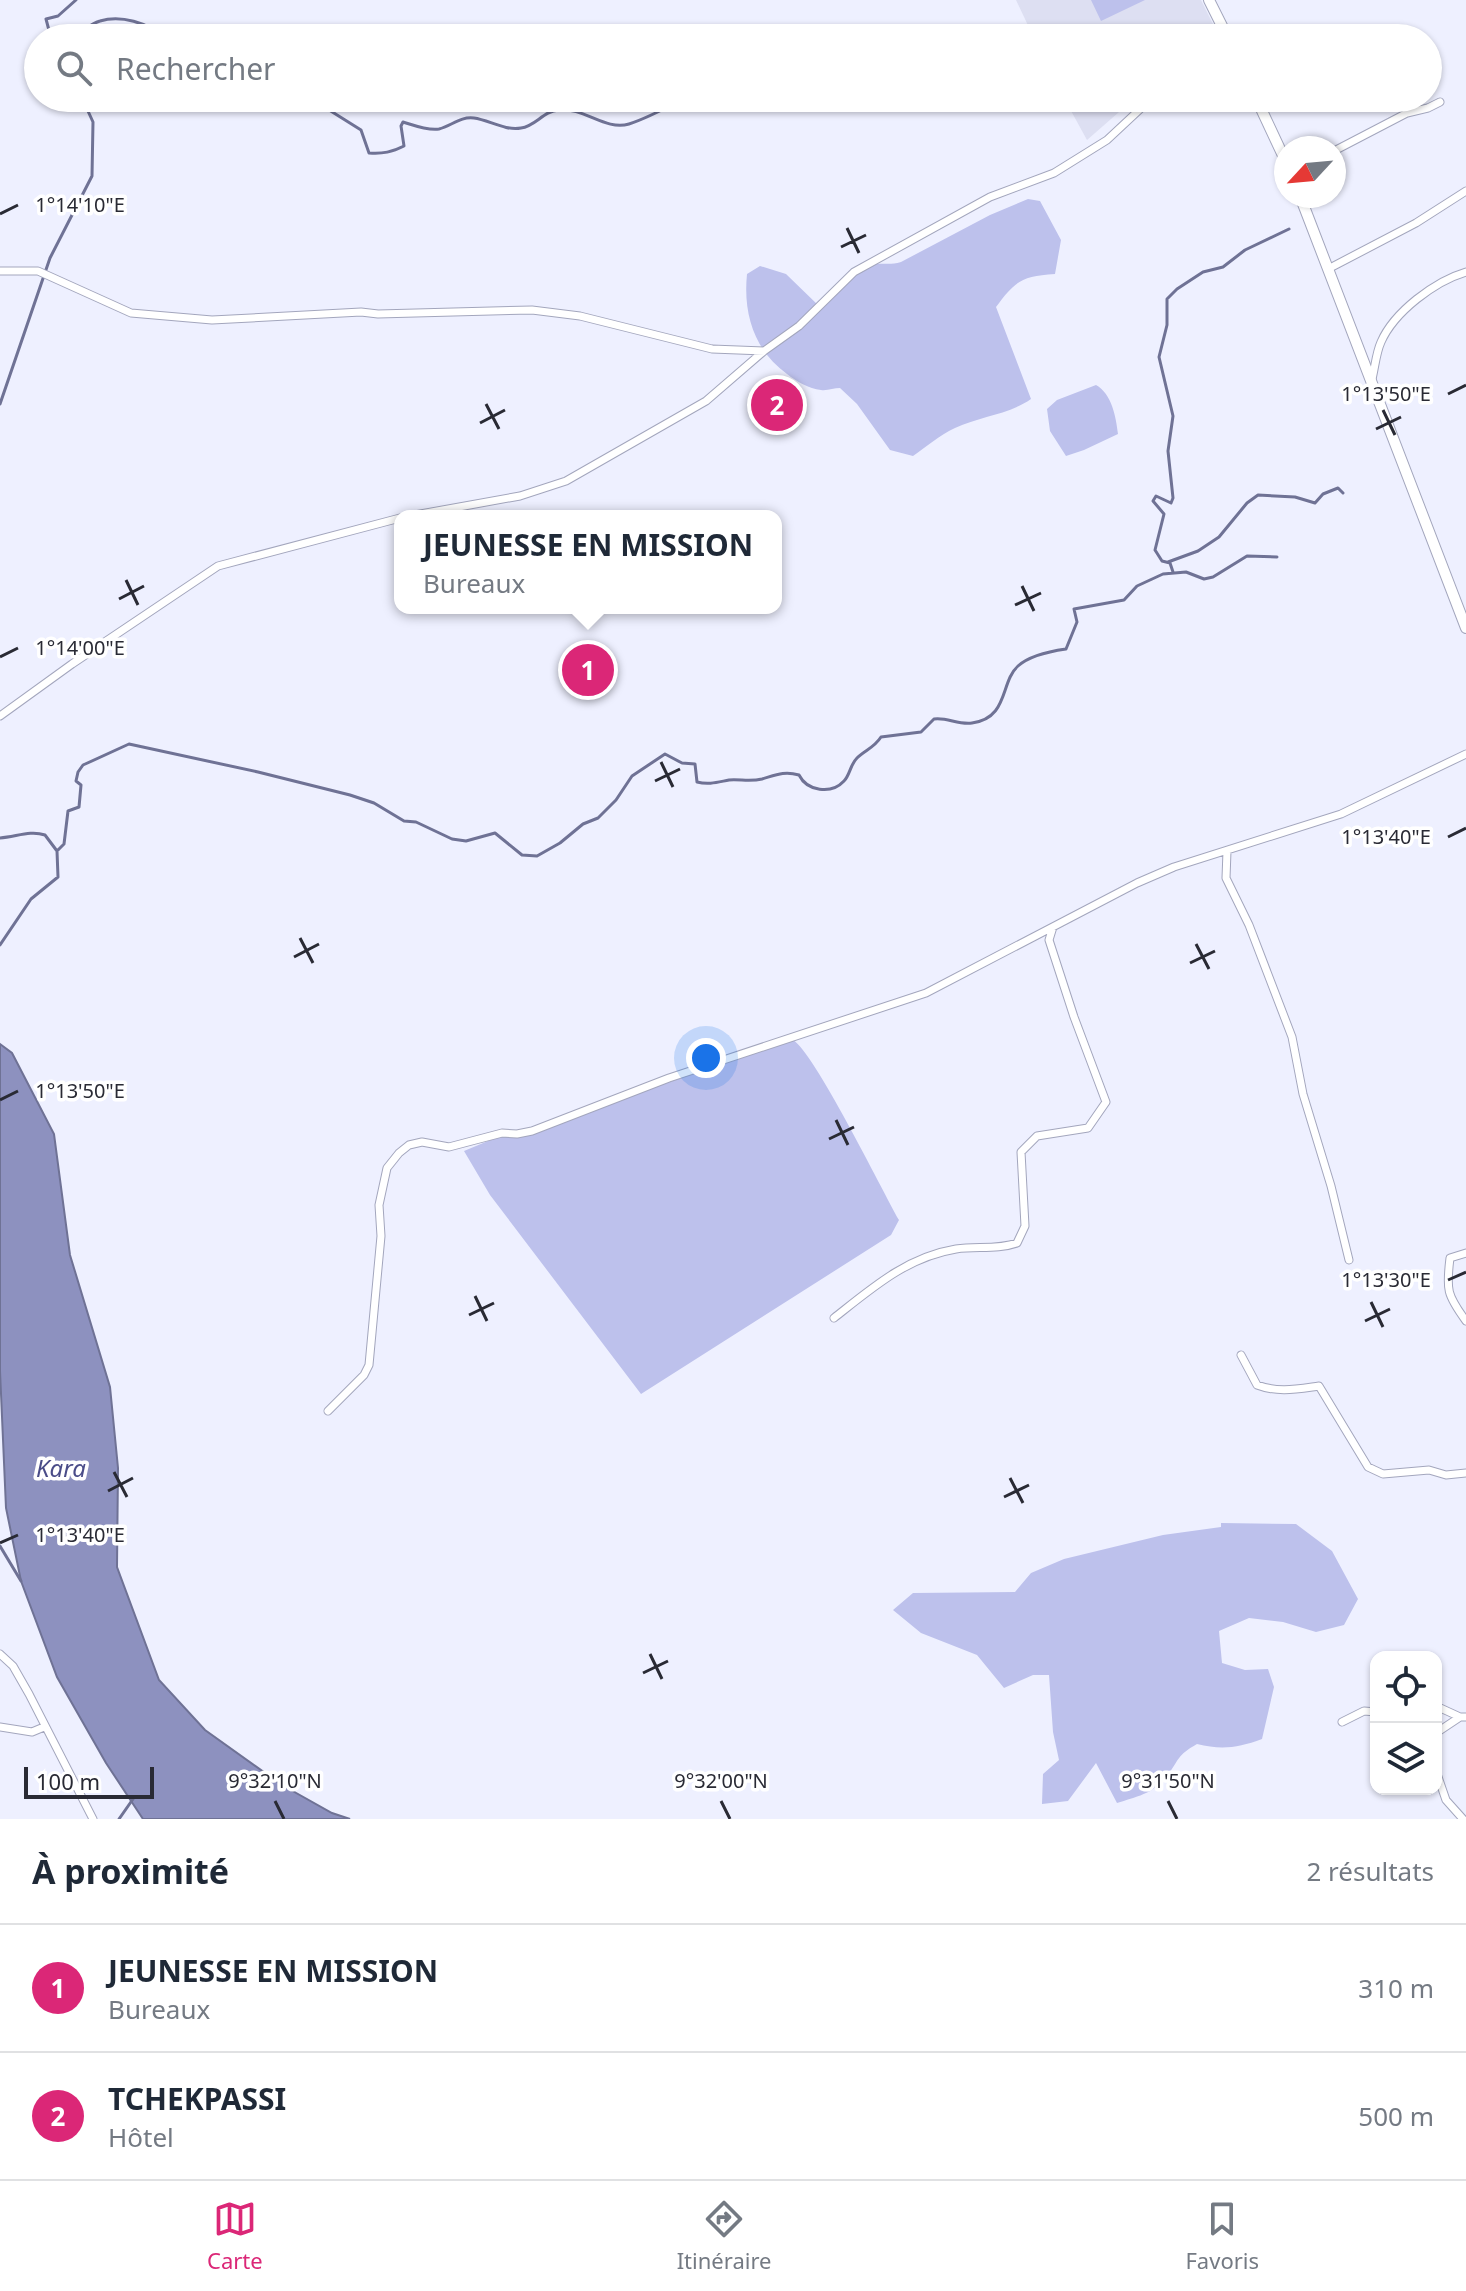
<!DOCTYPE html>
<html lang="fr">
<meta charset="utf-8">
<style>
body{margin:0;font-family:"Noto Sans",sans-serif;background:#f6f6f7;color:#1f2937}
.controls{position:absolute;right:24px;bottom:24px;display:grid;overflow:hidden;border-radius:16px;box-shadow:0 2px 6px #0004}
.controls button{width:72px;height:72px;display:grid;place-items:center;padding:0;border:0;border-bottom:2px solid #e0e1e3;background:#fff;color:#1f2937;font:40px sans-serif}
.compass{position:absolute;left:1274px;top:136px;width:72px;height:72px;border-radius:50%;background:#fff;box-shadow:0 2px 6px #0004;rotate:244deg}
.scale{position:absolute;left:24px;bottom:20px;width:130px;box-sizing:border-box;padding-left:8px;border:4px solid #292a34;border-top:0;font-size:22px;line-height:28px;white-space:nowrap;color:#292a34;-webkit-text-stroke:6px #fff;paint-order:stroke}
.you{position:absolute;left:706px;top:1058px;width:28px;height:28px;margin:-20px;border:6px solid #fff;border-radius:50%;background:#1a73e8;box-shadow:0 0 0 12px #1a73e833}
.badge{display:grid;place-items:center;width:52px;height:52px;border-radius:50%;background:#db2777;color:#fff;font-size:26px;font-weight:700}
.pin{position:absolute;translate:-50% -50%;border:4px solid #fff;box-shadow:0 2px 8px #0006}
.popup{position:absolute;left:394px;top:510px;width:388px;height:104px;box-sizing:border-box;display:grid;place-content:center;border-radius:16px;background:#fff;filter:drop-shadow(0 2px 6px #0005);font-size:26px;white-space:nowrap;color:#747a83}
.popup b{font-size:30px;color:#1f2937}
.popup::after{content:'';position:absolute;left:50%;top:100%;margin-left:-16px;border:16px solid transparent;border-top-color:#fff}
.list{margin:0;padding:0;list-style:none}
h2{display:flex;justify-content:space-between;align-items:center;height:104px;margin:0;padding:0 32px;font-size:34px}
h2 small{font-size:26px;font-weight:400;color:#747a83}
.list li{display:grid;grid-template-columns:52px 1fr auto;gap:24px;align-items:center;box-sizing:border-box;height:128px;padding:0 32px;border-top:2px solid #e0e1e3}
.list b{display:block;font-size:30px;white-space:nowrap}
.list p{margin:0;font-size:26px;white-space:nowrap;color:#747a83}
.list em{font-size:26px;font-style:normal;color:#747a83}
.icon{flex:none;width:44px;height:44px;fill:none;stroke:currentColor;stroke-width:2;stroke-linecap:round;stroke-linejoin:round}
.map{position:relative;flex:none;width:1466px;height:1819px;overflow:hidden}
.search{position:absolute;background:#fff;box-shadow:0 2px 6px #0004;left:24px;right:24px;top:24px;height:88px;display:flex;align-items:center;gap:20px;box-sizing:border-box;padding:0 28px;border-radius:44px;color:#747a83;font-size:30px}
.sheet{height:360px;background:#fff}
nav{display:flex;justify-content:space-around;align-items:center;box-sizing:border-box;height:112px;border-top:2px solid #e0e1e3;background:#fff;font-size:22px;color:#747a83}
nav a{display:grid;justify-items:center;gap:4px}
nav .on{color:#db2777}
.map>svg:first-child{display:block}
.built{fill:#dddff2}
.green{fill:#bdc1ec}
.water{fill:#8d91bf;stroke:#6f7295;stroke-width:2}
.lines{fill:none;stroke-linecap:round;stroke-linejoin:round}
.stream{stroke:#6f7295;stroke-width:3}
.street-casing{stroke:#a3a6bd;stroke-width:9}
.secondary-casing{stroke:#a3a6bd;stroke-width:12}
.street{stroke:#fff;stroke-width:7}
.secondary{stroke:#fff;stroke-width:10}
.ticks{fill:none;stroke:#292a34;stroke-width:3}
.labels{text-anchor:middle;stroke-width:7;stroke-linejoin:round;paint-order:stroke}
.water-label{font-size:24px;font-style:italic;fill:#4a4c88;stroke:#fff}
.ticks-label{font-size:20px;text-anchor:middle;fill:#292a34;stroke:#fff;stroke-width:7;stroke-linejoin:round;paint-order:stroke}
</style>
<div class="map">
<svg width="1466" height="1819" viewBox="0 0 1466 1819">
<rect width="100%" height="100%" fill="#eef0ff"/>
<path class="built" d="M1016,0H1201L1217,32L1216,38H1034Z
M1064,98H1135L1087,140Z"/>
<path class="green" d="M1091,0H1145L1101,21Z
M1028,199L1040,201L1061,240L1055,274C1022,276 1015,281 996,307L1031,399C1008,415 980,416 955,428C940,435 926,447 913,456L890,450L857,404L840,388C834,388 827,391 821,390C809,389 796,381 787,374C754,350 743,314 747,274L760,266L786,274L820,307C835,292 853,266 875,264C885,263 891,265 901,262L990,215Z
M1096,385C1112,394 1116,417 1118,434L1084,450L1066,456L1050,431L1047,409L1057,400Z
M793,1040C814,1052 882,1190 899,1220L891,1235L641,1394L490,1195L464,1151L500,1136L517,1137L700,1071Z
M1221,1523L1296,1524L1332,1551L1358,1599L1344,1625L1316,1632L1283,1622L1249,1618L1219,1631L1222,1663L1245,1670L1268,1669L1274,1687L1262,1739C1238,1748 1221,1750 1197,1744C1176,1756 1180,1759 1167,1776C1155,1793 1136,1797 1117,1803L1096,1763L1068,1801L1042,1804L1043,1774L1059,1760L1053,1732L1049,1675H1033L1004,1688L977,1655L921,1633L893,1610L913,1593L1015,1592L1031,1573L1064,1559L1163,1535L1221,1527Z"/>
<path class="water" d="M0,1044L12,1053L54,1134L70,1255L110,1387L118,1468L117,1567L159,1680L205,1730L282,1785L332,1813L350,1819H143L106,1763L57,1677L21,1581L6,1508L0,1371Z"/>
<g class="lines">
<path class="stream" d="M51,38L46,19L58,16L76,0
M72,38C82,33 89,24 100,21C120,15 149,22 162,38
M310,98L361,130L369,153C383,154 392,152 404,146L401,126L403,122C413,125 428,131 439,129C451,126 461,116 474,118C489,120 505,131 521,128C536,126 543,111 559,110C584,107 605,131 629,124C648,118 668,107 685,98
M0,404L50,258L92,176L93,122L82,98
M1168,562L1198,551L1219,537L1247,503L1258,495L1295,497L1315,503L1323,494L1338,488L1343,493
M1173,572L1170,563L1162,561L1155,550L1164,514L1153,501L1156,496L1171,503L1173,498L1168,451L1173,416L1159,357L1167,325V299L1177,289L1203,272L1223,267L1245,250L1289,229
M0,838C16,837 30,830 45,835L57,851L58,877L31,899L0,945
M57,851L64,844L68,811L79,807L81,785L76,781L78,772L83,765L129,744L258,772L350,795L374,803L404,821L416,822L452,839L466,841L495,833L522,855L537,856L560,843L583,824L598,818L616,800L632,776L665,754L682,763L695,764L697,782C709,785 718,782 729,780C740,779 750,782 762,779C776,775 784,771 799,775C807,791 831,795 844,781C850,775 850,765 857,758C865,750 874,748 881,737L921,732L934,719C947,717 958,725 972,723C1009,718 1000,682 1018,666C1029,656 1052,651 1066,649L1077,622L1074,609L1124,600L1137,586L1163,574L1186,572L1204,579L1213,577L1247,556L1277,557
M0,1546L21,1581
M119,1819L133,1799"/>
<g class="street-casing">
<path id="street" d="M1334,151L1407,113L1428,108L1440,102
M1328,269L1416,223L1466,191
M0,271H38L131,313L212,320L361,312L378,314L532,310L580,316L712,349L764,351L799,326L854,272L990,197L1054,173L1107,140L1152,98
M1372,379C1375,367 1376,353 1381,342C1394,312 1435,281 1466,272
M409,516L520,496L566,481L706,401L764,351
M0,716L72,664L218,566L400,518
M1227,851L1226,878L1249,925L1292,1037L1303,1094L1331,1186L1349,1260
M1466,1253L1450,1258C1446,1290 1447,1295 1466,1321
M834,1318C872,1288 907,1257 956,1249C977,1246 997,1250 1017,1243L1025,1226L1021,1152L1037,1136L1088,1128L1106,1102L1074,1017L1049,940L1053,927
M1241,1355L1257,1385C1278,1393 1297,1389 1319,1386L1368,1467L1383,1474L1429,1470L1446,1475L1466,1473
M328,1411L364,1375L369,1365L381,1236L379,1205L387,1168L399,1153L409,1145L422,1142L449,1147L502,1133L517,1134L532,1131L669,1078L926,993L1137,883L1174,867L1341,814L1466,754
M0,1654L13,1666L29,1694L93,1819
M1436,1706L1460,1717
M1342,1722L1364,1711L1376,1712
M0,1727L32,1732L44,1727
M1436,1733L1460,1717H1466
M1436,1771L1446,1800L1463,1819"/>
</g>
<g class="secondary-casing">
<path id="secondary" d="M1209,0L1228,38
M1256,98L1286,162
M1300,196L1466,628"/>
</g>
<use href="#street" class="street"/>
<use href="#secondary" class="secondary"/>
</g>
<path class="ticks" d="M0,214L18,205M847,228L859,253M841,247L866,235M1448,394L1466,385M486,404L499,429M1383,410L1395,435M480,423L505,410M1376,429L1401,417M126,580L138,605M1022,586L1034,611M119,599L144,586M1015,605L1041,593M0,657L18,648M661,762L673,787M655,781L680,769M1448,837L1466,828M300,938L313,963M1196,944L1209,969M294,957L319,944M1190,963L1215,951M0,1100L18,1091M836,1120L848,1145M829,1139L854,1127M1448,1280L1466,1272M475,1296L487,1321M1371,1302L1383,1327M469,1315L494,1303M1365,1321L1390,1309M114,1472L127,1497M1010,1478L1023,1503M108,1491L133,1478M1004,1497L1029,1485M0,1543L18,1535M650,1654L662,1679M643,1673L668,1661M275,1801L284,1819M721,1801L730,1819M1168,1801L1177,1819"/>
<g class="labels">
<g class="water-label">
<text x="61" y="1477">Kara</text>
</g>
</g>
<g class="ticks-label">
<text x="80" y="212">1°14'10"E</text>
<text x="1386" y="401">1°13'50"E</text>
<text x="80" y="655">1°14'00"E</text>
<text x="1386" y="844">1°13'40"E</text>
<text x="80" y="1098">1°13'50"E</text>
<text x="1386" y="1287">1°13'30"E</text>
<text x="80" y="1542">1°13'40"E</text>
<text x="275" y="1788">9°32'10"N</text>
<text x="721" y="1788">9°32'00"N</text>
<text x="1168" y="1788">9°31'50"N</text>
</g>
</svg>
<div class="controls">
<button><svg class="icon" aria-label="locate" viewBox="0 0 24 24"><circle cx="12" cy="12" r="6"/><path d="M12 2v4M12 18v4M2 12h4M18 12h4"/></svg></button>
<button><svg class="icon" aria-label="layers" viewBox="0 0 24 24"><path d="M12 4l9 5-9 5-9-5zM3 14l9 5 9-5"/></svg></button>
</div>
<svg class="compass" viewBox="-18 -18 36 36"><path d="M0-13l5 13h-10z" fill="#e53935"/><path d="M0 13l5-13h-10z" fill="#747a83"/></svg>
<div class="scale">100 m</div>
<div class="you"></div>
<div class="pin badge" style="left:588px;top:670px">1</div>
<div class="popup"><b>JEUNESSE EN MISSION</b>Bureaux</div>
<div class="pin badge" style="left:777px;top:405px">2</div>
<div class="search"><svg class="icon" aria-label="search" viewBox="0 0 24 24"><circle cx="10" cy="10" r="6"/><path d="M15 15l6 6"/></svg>Rechercher</div>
</div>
<section class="sheet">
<h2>À proximité<small>2 résultats</small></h2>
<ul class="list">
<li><span class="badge">1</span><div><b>JEUNESSE EN MISSION</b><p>Bureaux</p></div><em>310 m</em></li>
<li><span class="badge">2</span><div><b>TCHEKPASSI</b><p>Hôtel</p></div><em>500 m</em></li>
</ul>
</section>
<nav>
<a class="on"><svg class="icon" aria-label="map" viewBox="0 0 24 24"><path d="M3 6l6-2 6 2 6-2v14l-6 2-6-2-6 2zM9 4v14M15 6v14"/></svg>Carte</a>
<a><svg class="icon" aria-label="directions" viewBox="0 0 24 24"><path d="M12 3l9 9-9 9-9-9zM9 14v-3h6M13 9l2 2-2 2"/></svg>Itinéraire</a>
<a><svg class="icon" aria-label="saved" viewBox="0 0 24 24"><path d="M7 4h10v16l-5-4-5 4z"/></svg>Favoris</a>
</nav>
